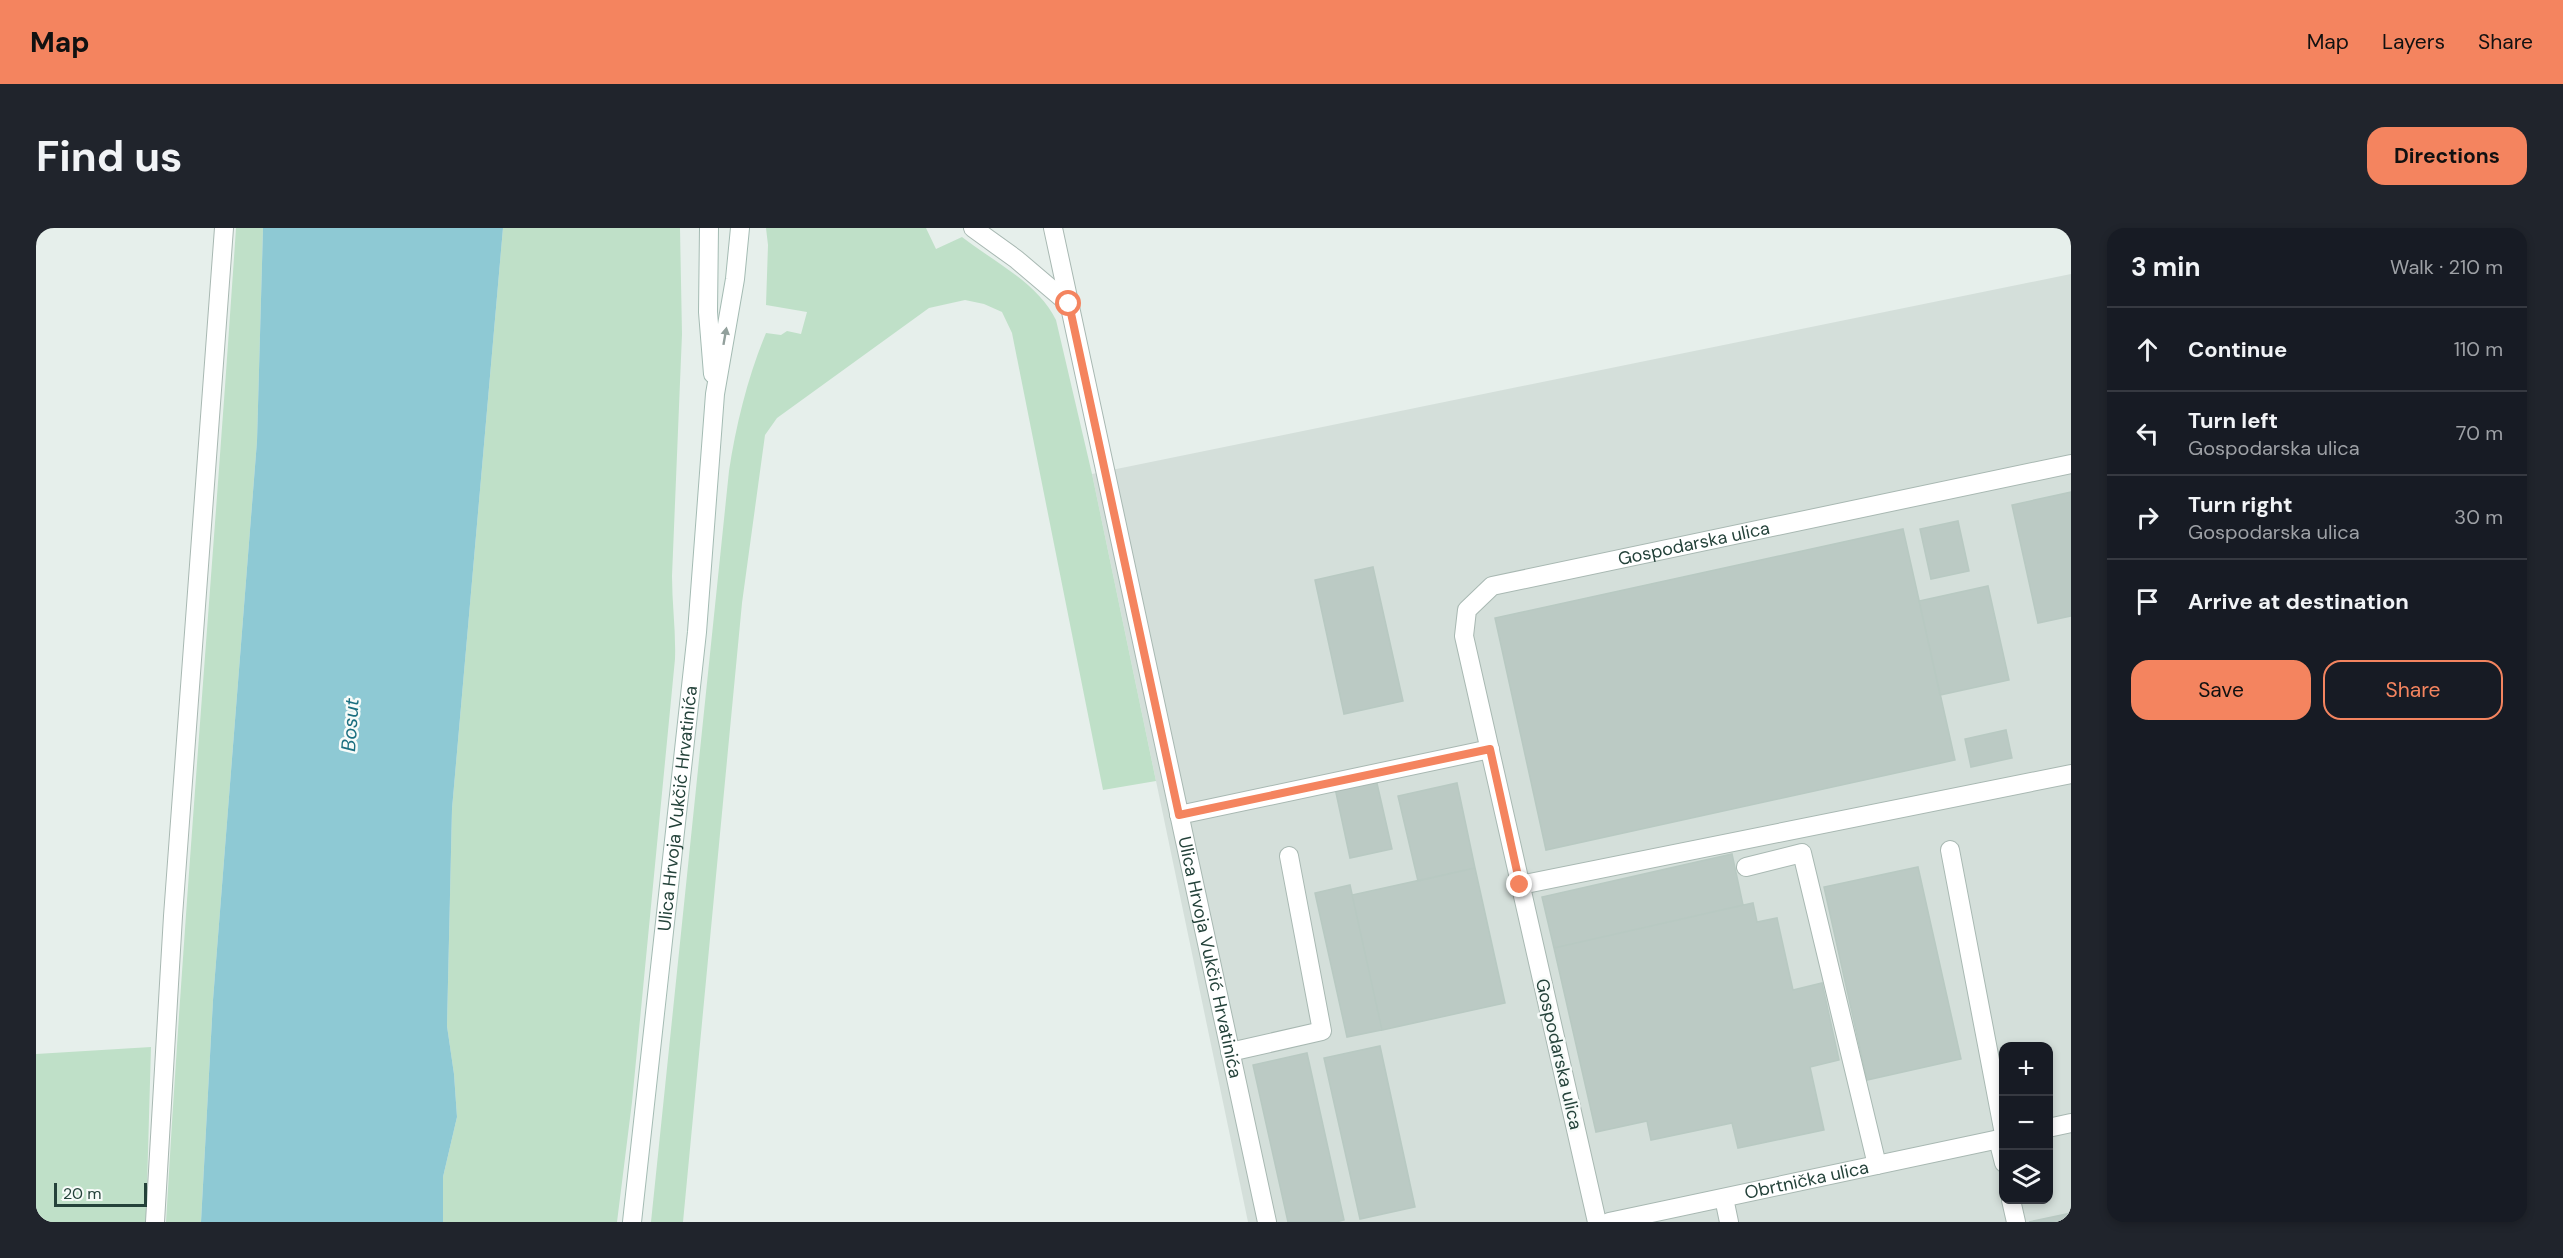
<!DOCTYPE html>
<meta charset="utf-8">
<style>
body{margin:0;font-family:"DM Sans",sans-serif;background:#20242c;color:#f1f3f6}
.controls{position:absolute;right:18px;bottom:18px;display:grid;overflow:hidden;border-radius:12px;box-shadow:0 3px 9px #0003}
.controls button{width:54px;height:54px;display:grid;place-items:center;padding:0;border:0;border-bottom:2px solid #363941;background:#171b24;color:#f1f3f6;font:30px sans-serif}
.scale{position:absolute;left:18px;bottom:15px;width:93px;box-sizing:border-box;padding-left:6px;border:3px solid #24423a;border-top:0;font-size:16px;line-height:21px;white-space:nowrap;color:#24423a;-webkit-text-stroke:4px #f7fbf9;paint-order:stroke}
.stop{position:absolute;width:18px;height:18px;margin:-14px;border:4px solid #f4845f;border-radius:50%;background:#fff}
.stop.end{background:#f4845f;border-color:#fff;box-shadow:0 2px 6px #0008}
.list{margin:0;padding:0;list-style:none}
h2{display:flex;justify-content:space-between;align-items:center;height:78px;margin:0;padding:0 24px;font-size:26px}
h2 small{font-size:20px;font-weight:400;color:#9ea1a6}
.list li{display:grid;grid-template-columns:39px 1fr auto;gap:18px;align-items:center;box-sizing:border-box;height:84px;padding:0 24px;border-top:2px solid #363941}
.list b{display:block;font-size:22px;white-space:nowrap}
.list p{margin:0;font-size:20px;white-space:nowrap;color:#9ea1a6}
.list em{font-size:20px;font-style:normal;color:#9ea1a6}
.actions{display:flex;gap:12px;padding:18px 24px}
.actions a{flex:1;padding:14px 0;border:2px solid #f4845f;border-radius:18px;text-align:center;font-size:21px;color:#f4845f}
.actions .main{background:#f4845f;color:#111}
.icon{flex:none;width:33px;height:33px;fill:none;stroke:currentColor;stroke-width:2;stroke-linecap:round;stroke-linejoin:round}
.map{position:relative;flex:none;width:2035px;height:994px;overflow:hidden;border-radius:18px}
header{display:flex;align-items:center;gap:36px;box-sizing:border-box;height:84px;padding:0 30px;background:#f4845f;color:#111}
header strong{font-size:28px}
nav{display:flex;gap:33px;margin-inline-start:auto;font-size:21px}
.intro{display:flex;align-items:center;justify-content:space-between;box-sizing:border-box;height:144px;padding:0 36px}
h1{margin:0;font-size:42px}
.button{padding:15px 27px;border-radius:18px;background:#f4845f;color:#111;font-size:21px;font-weight:700}
main{display:flex;gap:36px;padding:0 36px}
aside{flex:1;background:#171b24;border-radius:18px;box-shadow:0 3px 9px #0003}
.map>svg:first-child{display:block}
.built{fill:#d4dfda;fill-rule:evenodd}
.green{fill:#bfe0c8}
.water{fill:#8ec9d4}
.building{fill:#bbcac4;stroke:#b8c9c2;stroke-width:1.5}
.lines{fill:none;stroke-linecap:round;stroke-linejoin:round}
.lane-casing{stroke:#a8b8b2;stroke-width:20}
.street-casing{stroke:#a8b8b2;stroke-width:20}
.secondary-casing{stroke:#a4bbb3;stroke-width:20}
.lane{stroke:#fff;stroke-width:18}
.street{stroke:#fff;stroke-width:18}
.secondary{stroke:#fff;stroke-width:18}
.oneway{fill:#92a09c}
.route{stroke:#f4845f;stroke-width:8}
.labels{text-anchor:middle;stroke-width:5;stroke-linejoin:round;paint-order:stroke}
.street-label{font-size:18px;fill:#24423a;stroke:#f7fbf9}
.water-label{font-size:20px;font-style:italic;fill:#1c6f80;stroke:#f7fbf9}
</style>
<header>
<strong>Map</strong>
<nav><a>Map</a><a>Layers</a><a>Share</a></nav>
</header>
<div class="intro"><h1>Find us</h1><a class="button">Directions</a></div>
<main>
<div class="map">
<svg width="2035" height="994" viewBox="0 0 2035 994">
<rect width="100%" height="100%" fill="#e6efeb"/>
<path class="built" d="M2035,46V994H1212L1056,246ZM1968,818H2012V972H1968Z"/>
<path class="green" d="M200,0H227L221,213L177,772L165,994H130C149,662 178,331 200,0Z
M467,0H644L646,106L636,348C636,376 640,403 639,431L596,874L581,994H407V949L421,889L418,846L411,798L416,581Z
M730,0H890L900,21L926,9C958,34 1002,55 1020,92L1056,246L1120,553L1067,562L976,105L966,84L948,76L929,72L893,80L741,190L729,207L706,375L647,994H615L693,243C700,197 712,148 730,105L745,107L751,103L765,106L771,84L730,77L732,17Z
M115,819L110,994H0V826Z"/>
<path class="water" d="M227,0H467L416,581L411,798L418,846L421,889L407,949V994H165L177,772L221,213Z"/>
<path class="building" d="M2035,264V388L2002,395L1976,277Z
M1922,293L1933,343L1895,351L1884,301Z
M1867,301L1919,532L1510,622L1459,390Z
M1337,339L1367,473L1308,486L1279,352Z
M1952,358L1973,452L1904,467L1883,373Z
M1970,502L1976,530L1935,539L1929,511Z
M1340,551L1356,621L1314,630L1299,560Z
M1421,555L1439,640L1382,653L1362,568Z
M1696,626L1707,677L1518,720L1506,669Z
M1882,639L1925,831L1831,852L1788,659Z
M1439,640L1469,775L1346,802L1316,667Z
M1314,657L1346,802L1311,809L1279,665Z
M1717,675L1721,694L1741,690L1757,762L1786,755L1803,832L1774,839L1788,902L1702,920L1696,895L1615,912L1611,893L1560,904L1518,720Z
M1344,818L1379,979L1324,991L1288,830Z
M1271,825L1308,992L1300,994H1252L1217,837Z
M2035,985V994H1993Z"/>
<g class="lines">
<g class="lane-casing">
<path id="lane" d="M1914,622L1968,906
M1710,639L1766,625L1841,937
M1194,824L1286,803L1253,628
M1962,911L1968,935
M1688,970L1693,994
M1975,972L1980,994"/>
</g>
<g class="street-casing">
<g id="street">
<path d="M937,0L980,31L1033,76"/>
<path id="s1" d="M1017,0L1231,994"/>
<path d="M1143,587L1454,521"/>
<path d="M1484,657L2035,546"/>
<path d="M2012,900L2035,895"/>
<path d="M119,994L137,688L188,0"/>
<path id="s2" d="M1561,994L1428,408L1431,382L1456,358L2035,236"/>
<path id="s3" d="M1573,994L1968,910"/>
</g>
</g>
<g class="secondary-casing">
<g id="secondary">
<path d="M673,0L672,84L677,146"/>
<path id="s4" d="M596,994L661,404L679,166L699,51L704,0"/>
</g>
</g>
<use href="#lane" class="lane"/>
<use href="#street" class="street"/>
<use href="#secondary" class="secondary"/>
</g>
<defs><path id="oneway-solid" d="M-6-.8H1V-3.2L6.5 0L1 3.2V.8H-6Z" transform="scale(1.5)"/></defs>
<use class="oneway" href="#oneway-solid" transform="translate(689 108) rotate(-80)"/>
<g class="lines">
<path class="route" d="M1033,76L1143,587L1454,521L1484,657"/>
</g>
<g class="labels">
<g class="street-label">
<text dy="6" stroke="none"><textPath href="#s2" startOffset="868">Gospodarska ulica</textPath></text>
<text dy="6" stroke="none"><textPath href="#s4" startOffset="416">Ulica Hrvoja Vukčić Hrvatinića</textPath></text>
<text dy="6" stroke="none"><textPath href="#s1" startOffset="746">Ulica Hrvoja Vukčić Hrvatinića</textPath></text>
<text transform="translate(1523 826) rotate(77)" y="6">Gospodarska ulica</text>
<text dy="6" stroke="none"><textPath href="#s3" startOffset="202">Obrtnička ulica</textPath></text>
</g>
<g class="water-label">
<text transform="translate(314 497) rotate(-86)" y="7">Bosut</text>
</g>
</g>
</svg>
<div class="controls">
<button>+</button>
<button>−</button>
<button><svg class="icon" aria-label="layers" viewBox="0 0 24 24"><path d="M12 4l9 5-9 5-9-5zM3 14l9 5 9-5"/></svg></button>
</div>
<div class="scale">20 m</div>
<div class="stop" style="left:1033px;top:76px"></div>
<div class="stop end" style="left:1484px;top:657px"></div>
</div>
<aside>
<h2>3 min<small>Walk · 210 m</small></h2>
<ul class="list">
<li><svg class="icon" aria-label="ahead" viewBox="0 0 24 24"><path d="M12 20V5M6 11l6-6 6 6"/></svg><div><b>Continue</b></div><em>110 m</em></li>
<li><svg class="icon" aria-label="left" viewBox="0 0 24 24"><path d="M17 20v-9H6M10 6l-5 5 5 5"/></svg><div><b>Turn left</b><p>Gospodarska ulica</p></div><em>70 m</em></li>
<li><svg class="icon" aria-label="right" viewBox="0 0 24 24"><path d="M7 20v-9h11M14 6l5 5-5 5"/></svg><div><b>Turn right</b><p>Gospodarska ulica</p></div><em>30 m</em></li>
<li><svg class="icon" aria-label="arrive" viewBox="0 0 24 24"><path d="M6 21V4h12l-3 4 3 4H6"/></svg><div><b>Arrive at destination</b></div></li>
</ul>
<div class="actions"><a class="main">Save</a><a>Share</a></div>
</aside>
</main>
